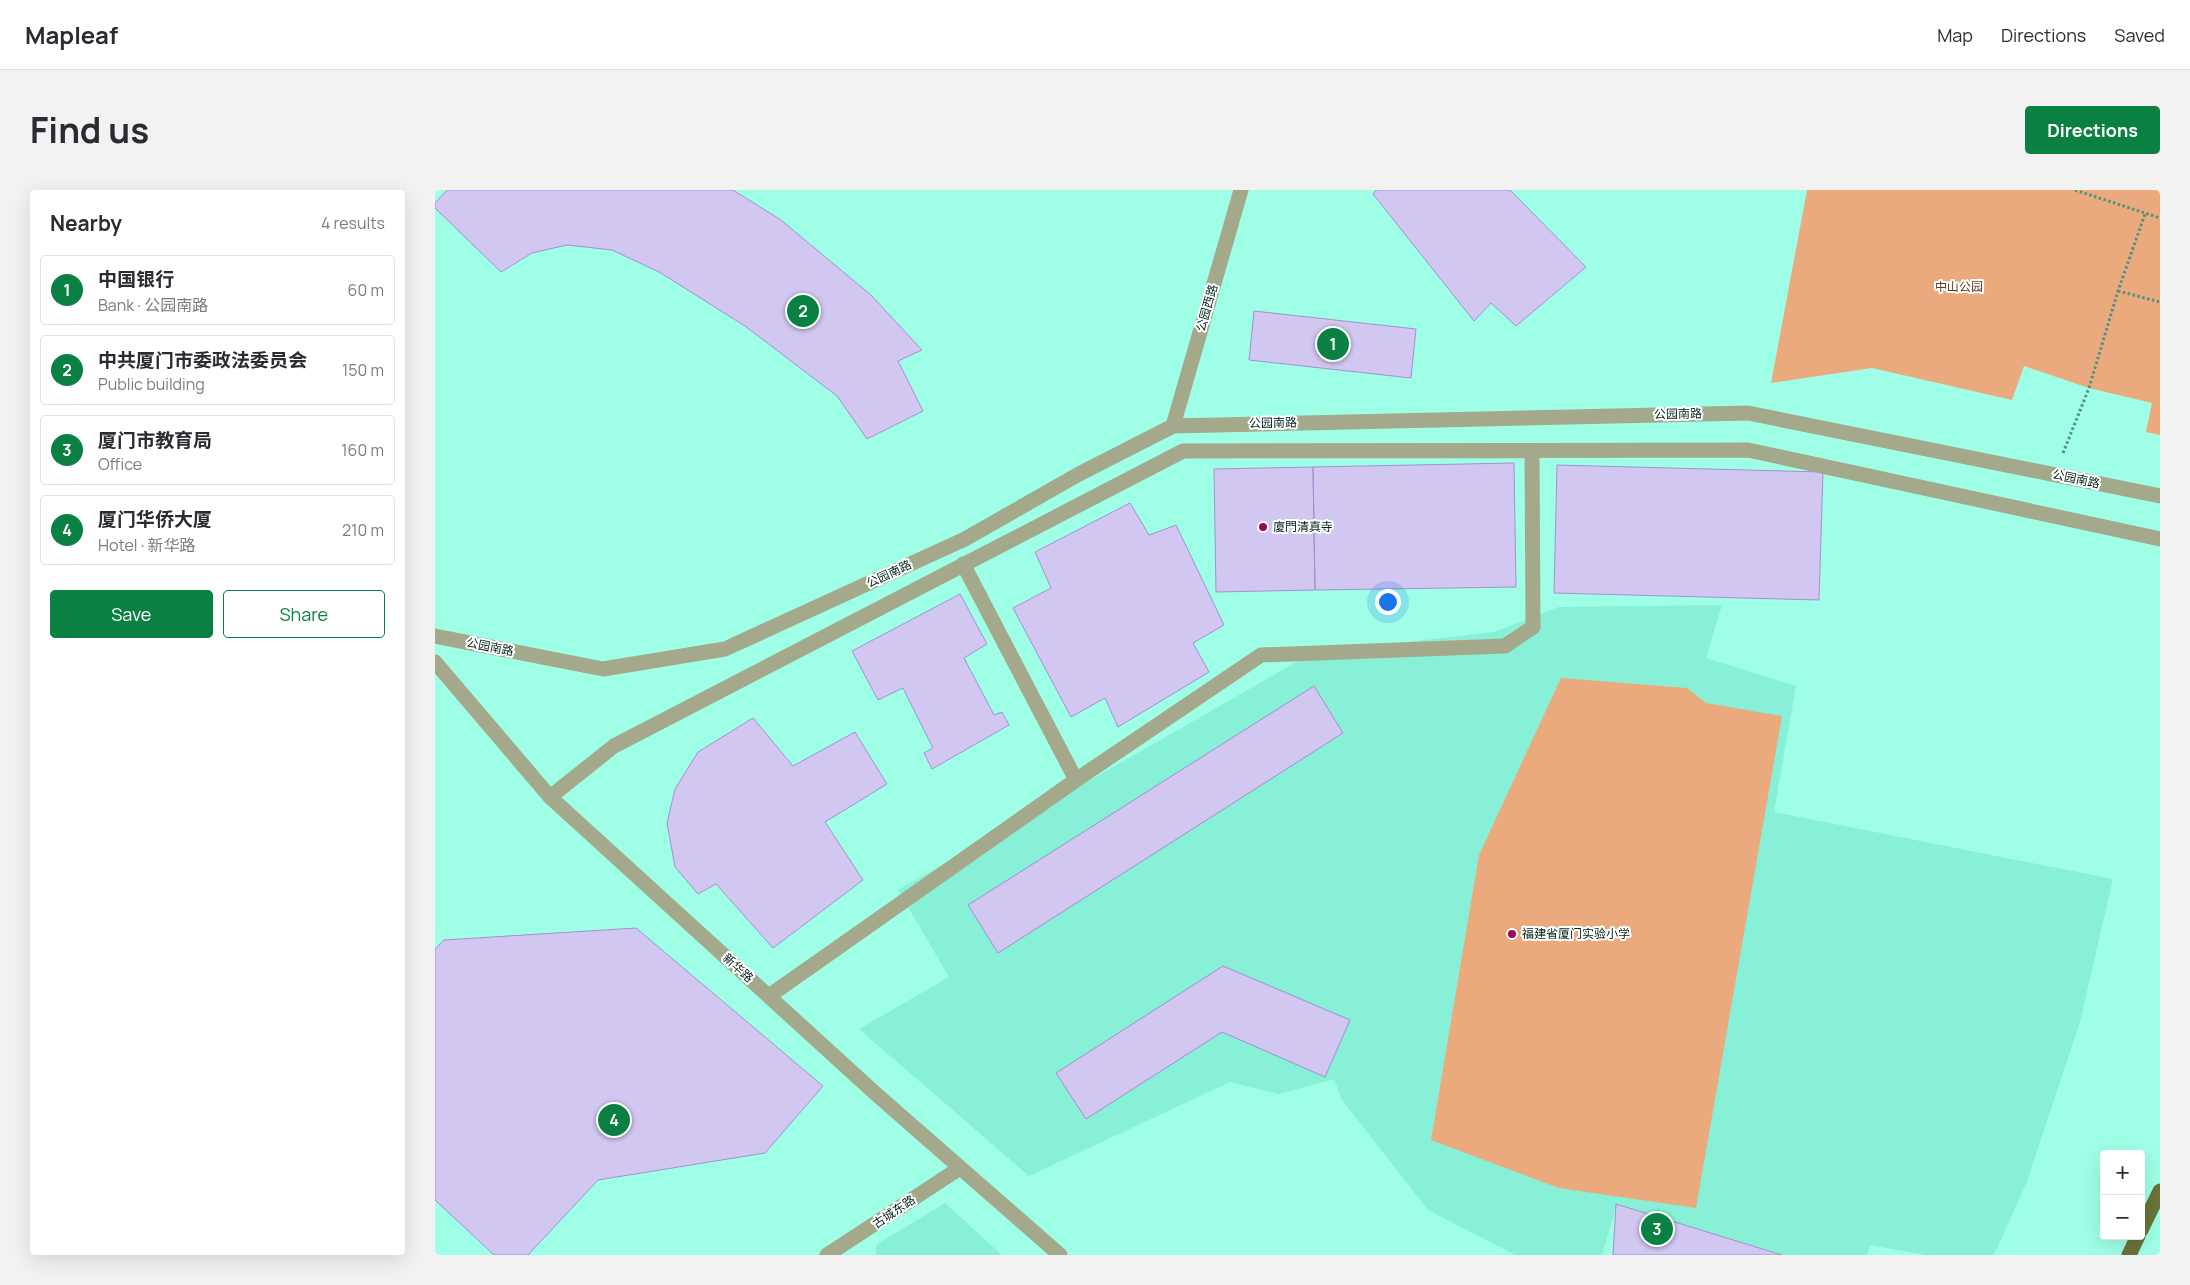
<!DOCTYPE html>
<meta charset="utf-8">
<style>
body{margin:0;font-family:Manrope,"Noto Sans SC",sans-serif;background:#f2f2f3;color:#2b2b33}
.controls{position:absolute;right:15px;bottom:15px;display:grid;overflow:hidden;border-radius:5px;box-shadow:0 5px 20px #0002}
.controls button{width:45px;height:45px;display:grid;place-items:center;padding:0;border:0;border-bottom:1px solid #e1e1e2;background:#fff;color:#2b2b33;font:25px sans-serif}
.you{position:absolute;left:952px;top:411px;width:18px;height:18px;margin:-12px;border:4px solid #fff;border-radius:50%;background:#1a73e8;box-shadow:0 0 0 8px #1a73e833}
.badge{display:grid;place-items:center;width:32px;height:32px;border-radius:50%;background:#0b8043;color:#fff;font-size:16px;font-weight:700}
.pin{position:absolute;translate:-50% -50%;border:2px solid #fff;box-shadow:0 1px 5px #0006}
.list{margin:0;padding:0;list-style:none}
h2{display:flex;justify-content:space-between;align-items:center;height:65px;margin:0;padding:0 20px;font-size:21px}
h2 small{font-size:16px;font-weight:400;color:#7c7c81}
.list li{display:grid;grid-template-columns:32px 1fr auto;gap:15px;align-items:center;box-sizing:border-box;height:70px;margin:0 10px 10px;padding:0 10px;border:1px solid #e1e1e2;border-radius:5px}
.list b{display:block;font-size:19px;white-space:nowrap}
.list p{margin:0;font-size:16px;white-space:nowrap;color:#7c7c81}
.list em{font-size:16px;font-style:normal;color:#7c7c81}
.actions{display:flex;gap:10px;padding:15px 20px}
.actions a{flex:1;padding:11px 0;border:1px solid #0b8043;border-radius:5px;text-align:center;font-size:18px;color:#0b8043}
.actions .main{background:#0b8043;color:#fff}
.map{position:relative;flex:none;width:1725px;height:1065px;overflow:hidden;border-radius:5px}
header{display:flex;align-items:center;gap:30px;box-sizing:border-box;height:70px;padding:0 25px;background:#fff;border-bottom:1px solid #e1e1e2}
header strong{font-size:24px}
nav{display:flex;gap:28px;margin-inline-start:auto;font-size:18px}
.intro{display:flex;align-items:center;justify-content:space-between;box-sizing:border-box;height:120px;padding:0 30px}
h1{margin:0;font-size:35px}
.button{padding:12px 22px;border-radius:5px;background:#0b8043;color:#fff;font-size:18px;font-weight:700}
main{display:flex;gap:30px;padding:0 30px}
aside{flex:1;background:#fff;border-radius:5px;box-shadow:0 5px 20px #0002}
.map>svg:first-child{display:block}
.built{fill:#88f0d6}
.green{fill:#ebaa7d}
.building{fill:#d1c7f0;stroke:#a291d3}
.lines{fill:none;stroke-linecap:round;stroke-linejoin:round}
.path{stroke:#529181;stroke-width:3;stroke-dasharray:2.5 2.5;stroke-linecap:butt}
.minor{stroke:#a3a98a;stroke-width:15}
.major{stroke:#6a7338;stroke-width:15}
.poi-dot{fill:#9b0959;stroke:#fff;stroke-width:2}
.labels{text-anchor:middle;stroke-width:4;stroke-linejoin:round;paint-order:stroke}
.park-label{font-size:12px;fill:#623c1f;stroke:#fff}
.street-label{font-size:12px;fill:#03221b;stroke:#fff}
.poi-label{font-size:12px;fill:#03221b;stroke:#fff;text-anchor:start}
</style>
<header>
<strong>Mapleaf</strong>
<nav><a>Map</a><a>Directions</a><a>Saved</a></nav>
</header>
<div class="intro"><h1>Find us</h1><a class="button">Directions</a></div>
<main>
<aside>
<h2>Nearby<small>4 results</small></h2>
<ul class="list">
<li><span class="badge">1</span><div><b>中国银行</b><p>Bank · 公园南路</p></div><em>60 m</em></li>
<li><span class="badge">2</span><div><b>中共厦门市委政法委员会</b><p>Public building</p></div><em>150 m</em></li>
<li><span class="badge">3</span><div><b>厦门市教育局</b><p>Office</p></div><em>160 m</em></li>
<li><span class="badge">4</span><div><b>厦门华侨大厦</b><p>Hotel · 新华路</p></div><em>210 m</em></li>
</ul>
<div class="actions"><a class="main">Save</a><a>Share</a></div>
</aside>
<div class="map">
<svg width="1725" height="1065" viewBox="0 0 1725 1065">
<rect width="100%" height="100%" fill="#9fffe6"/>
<path class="built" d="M1287,415L1271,468L1361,496L1339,622L1678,689L1645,832L1591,994L1559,1065H1491L1435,1055L1432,1065H1347L1182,1014L1167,1065H1080L993,1020L907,910L899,889L844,904L795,892L594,986L424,839L514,787L463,700L877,463L1059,442L1124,417Z
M510,1013L567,1065H441V1055Z"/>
<path class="green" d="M1372,0H1725V245L1711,242L1717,213L1654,198L1589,176L1577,210L1437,178L1336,193Z
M1126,488L1252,498L1271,513L1347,526L1261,1018L1124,998L996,950L1044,665Z"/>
<path class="building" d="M12,0H298L346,30L436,105L487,160L463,171L488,221L432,249L402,206L310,136L224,82L177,60L132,55L97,63L66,82L0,18V13Z
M941,0H1075L1151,77L1081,136L1056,113L1039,131L938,4Z
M819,121L981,139L976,188L814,170Z
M1079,273L1081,397L880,400L878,277Z
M1122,275L1388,282L1384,410L1119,403Z
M878,277L880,400L781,402L779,279Z
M695,313L714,345L741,335L789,435L758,453L774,482L683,537L670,508L636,527L578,418L616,398L600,362Z
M525,404L552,454L529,468L559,525L567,522L574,535L497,579L489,563L498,558L468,498L443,510L417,461Z
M879,496L908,543L563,763L533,715Z
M318,528L358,576L420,542L452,594L390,632L428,690L338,758L281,694L263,704L240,677L232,633L240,599L263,562Z
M201,738L388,896L330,963L163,990L93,1065H59L0,1010V759L9,750Z
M788,776L915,830L890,887L787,842L651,929L621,883Z
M1181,1014L1347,1065H1178Z"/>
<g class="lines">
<path class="path" d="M1640,0L1725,28
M1683,101L1725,112
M1628,263L1654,198L1683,101L1710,24"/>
<path class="minor" d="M738,236L806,0
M0,446L168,479L290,459L530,349L644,284L738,236L1313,223L1725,306
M0,472L115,607L441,904L625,1065
M641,590L826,465L1070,456L1098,437L1097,262
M115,607L179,556L748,261L1313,260L1725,349
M334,806L641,590L528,374
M392,1065L525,978"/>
<path class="major" d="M1706,1040L1725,1001
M1694,1065L1703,1046"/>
</g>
<g class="poi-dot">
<circle cx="828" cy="337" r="5"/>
<circle cx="1077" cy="744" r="5"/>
</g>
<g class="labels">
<g class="park-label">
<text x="1524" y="101">中山公园</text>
</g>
<g class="street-label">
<text transform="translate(772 118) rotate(-74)" y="4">公园西路</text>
<text transform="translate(1243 224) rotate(-1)" y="4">公园南路</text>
<text transform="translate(838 233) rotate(-1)" y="4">公园南路</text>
<text transform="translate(1641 289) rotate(12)" y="4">公园南路</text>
<text transform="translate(454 384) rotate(-25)" y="4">公园南路</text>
<text transform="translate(55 457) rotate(11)" y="4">公园南路</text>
<text transform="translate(303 778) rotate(42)" y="4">新华路</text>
<text transform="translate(459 1022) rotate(-34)" y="4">古城东路</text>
</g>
<g class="poi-label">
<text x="838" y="341">廈門清真寺</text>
<text x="1087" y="748">福建省厦门实验小学</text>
</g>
</g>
</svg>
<div class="controls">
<button>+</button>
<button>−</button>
</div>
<div class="you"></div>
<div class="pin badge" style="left:898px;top:154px">1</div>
<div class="pin badge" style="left:368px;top:121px">2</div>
<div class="pin badge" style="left:1222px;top:1039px">3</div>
<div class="pin badge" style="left:179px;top:930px">4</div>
</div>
</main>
